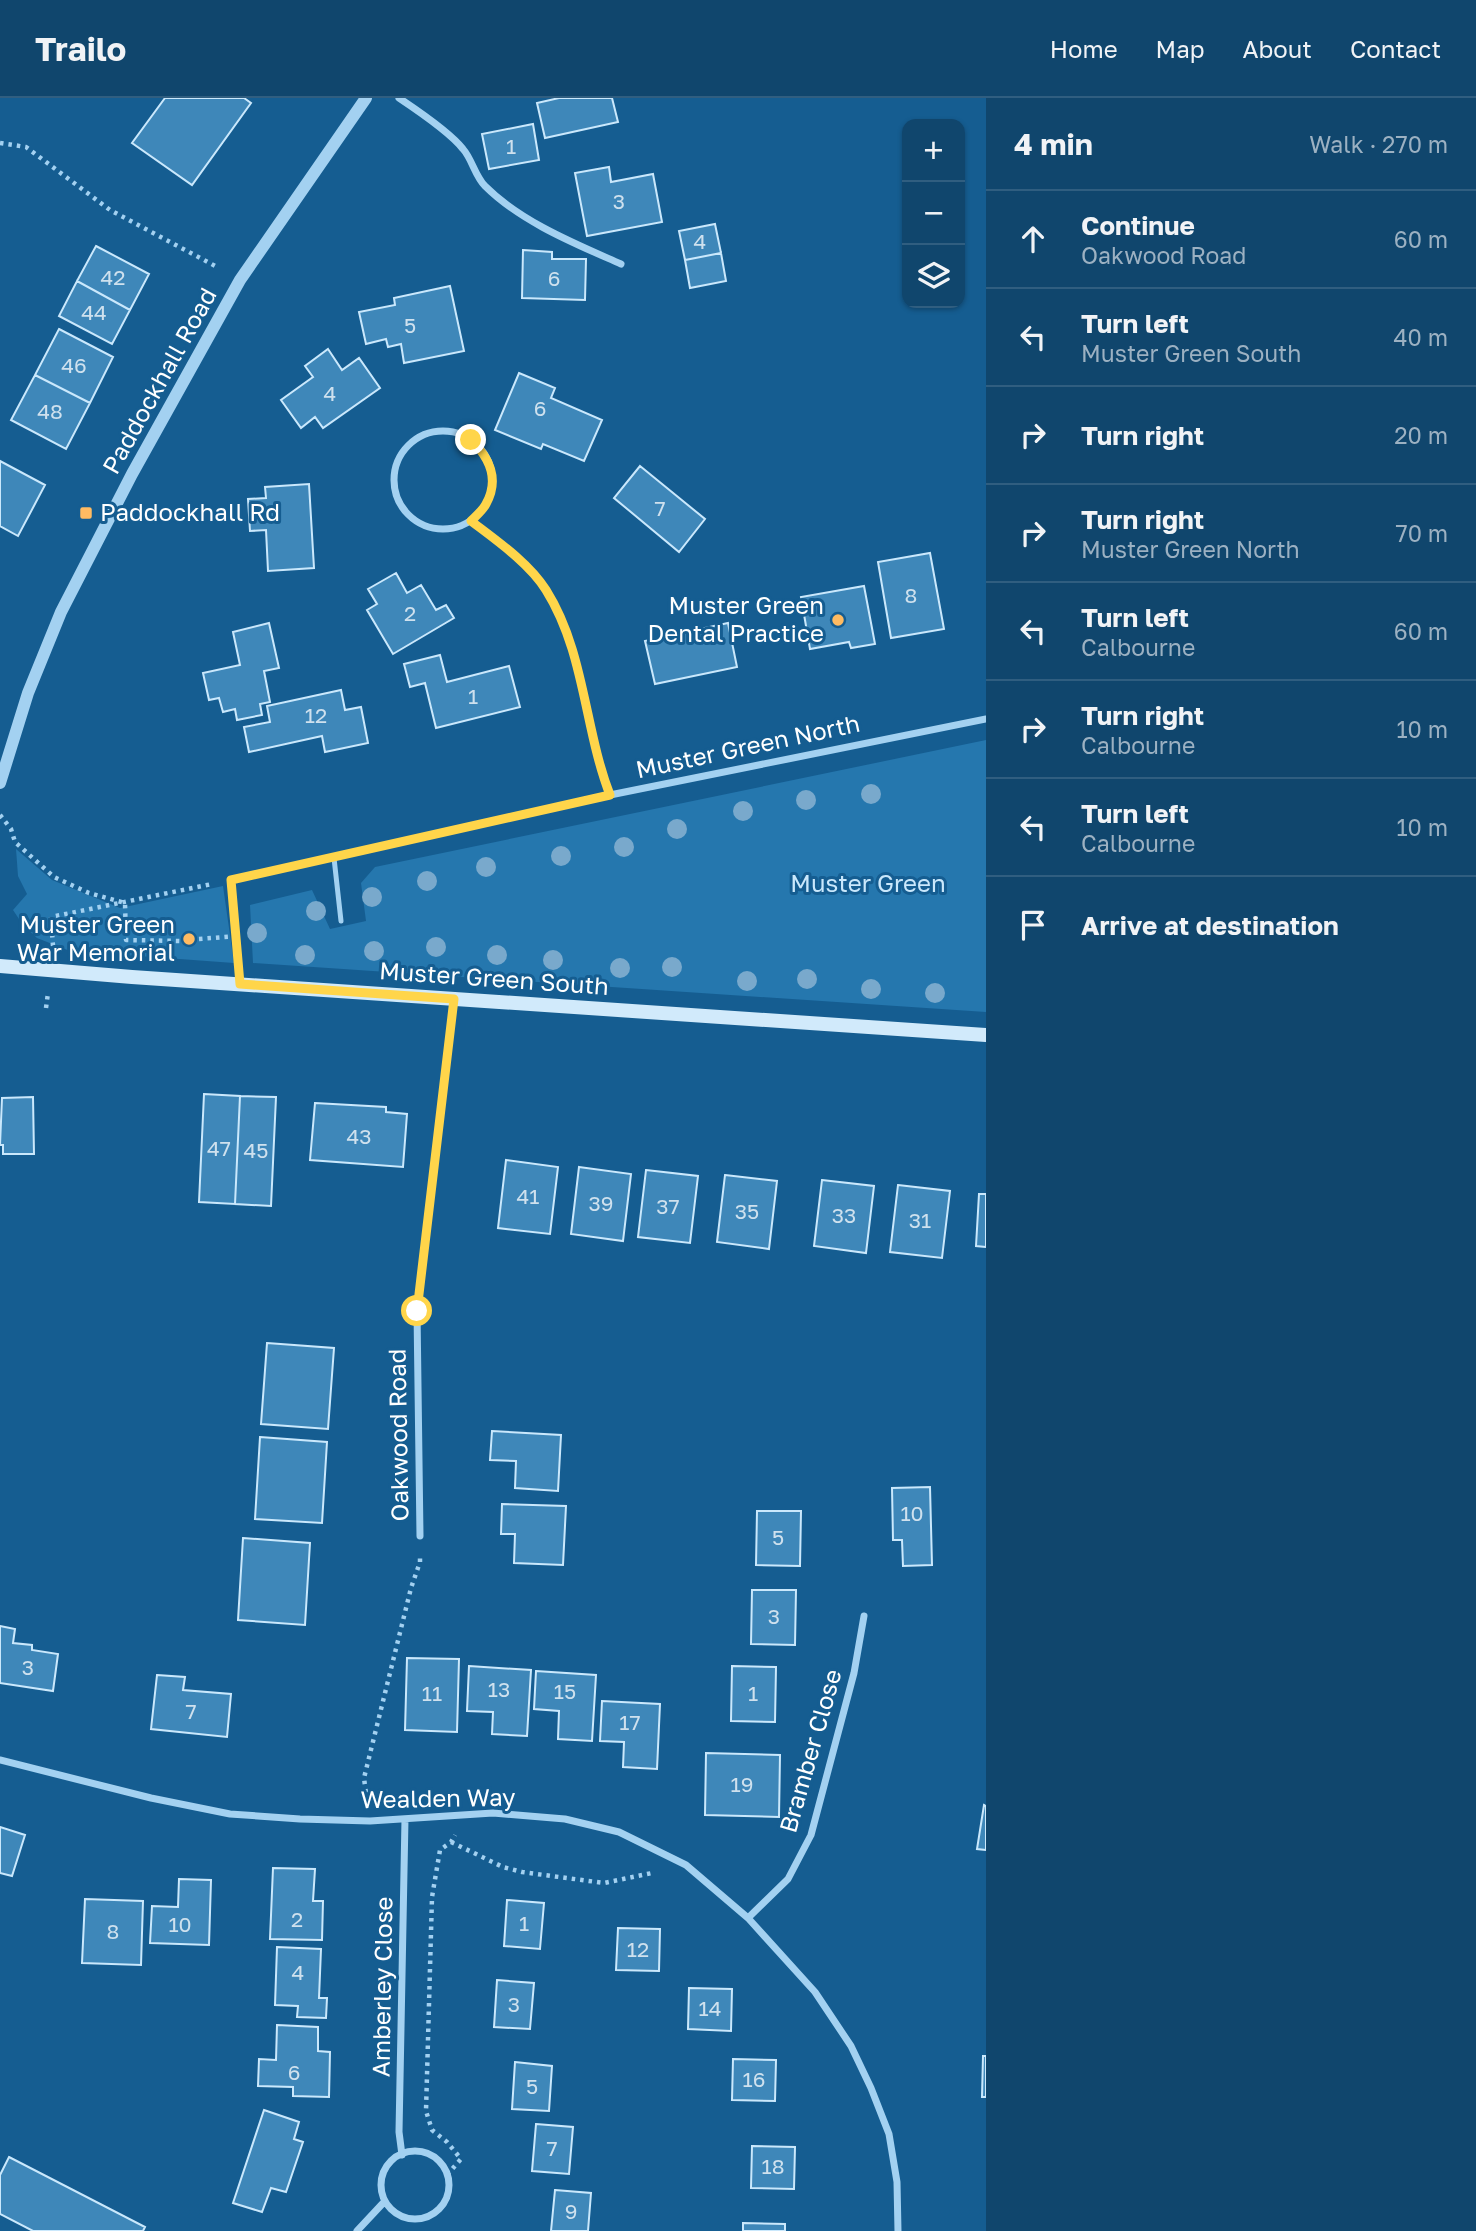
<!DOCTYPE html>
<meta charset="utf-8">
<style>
body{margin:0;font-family:"Golos Text",sans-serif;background:#1e5075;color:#f1f3f6}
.controls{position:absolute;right:21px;top:21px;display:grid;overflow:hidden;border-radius:14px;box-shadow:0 2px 5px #0004}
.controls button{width:63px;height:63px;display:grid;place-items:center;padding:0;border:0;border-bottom:2px solid #305e80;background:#10466d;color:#f1f3f6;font:35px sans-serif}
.stop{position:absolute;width:21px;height:21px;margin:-16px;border:5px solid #ffd54a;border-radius:50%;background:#fff}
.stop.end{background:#ffd54a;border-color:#fff;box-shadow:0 2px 7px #0008}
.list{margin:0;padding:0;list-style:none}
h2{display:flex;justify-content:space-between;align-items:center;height:91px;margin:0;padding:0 28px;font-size:30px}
h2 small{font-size:23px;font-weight:400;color:#9cb1c2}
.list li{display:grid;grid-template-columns:46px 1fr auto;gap:21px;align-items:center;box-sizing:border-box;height:98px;padding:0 28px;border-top:2px solid #305e80}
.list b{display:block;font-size:26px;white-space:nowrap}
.list p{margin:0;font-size:23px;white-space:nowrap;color:#9cb1c2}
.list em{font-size:23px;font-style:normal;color:#9cb1c2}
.icon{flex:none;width:38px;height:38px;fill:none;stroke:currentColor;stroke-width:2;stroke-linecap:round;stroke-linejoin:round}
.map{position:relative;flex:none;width:986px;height:2133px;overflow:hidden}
header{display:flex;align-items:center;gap:42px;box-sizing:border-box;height:98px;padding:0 35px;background:#10466d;border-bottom:2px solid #305e80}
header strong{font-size:33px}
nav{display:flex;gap:38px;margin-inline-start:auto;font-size:24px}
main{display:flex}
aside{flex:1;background:#10466d}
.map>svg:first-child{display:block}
.green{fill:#2577ae}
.building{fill:#3e87b9;stroke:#cae8fc;stroke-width:2}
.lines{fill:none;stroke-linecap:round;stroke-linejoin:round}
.path{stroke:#a3d1f1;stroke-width:4.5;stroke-dasharray:3.5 5;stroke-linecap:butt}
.service{stroke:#a3d1f1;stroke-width:5}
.minor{stroke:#a3d1f1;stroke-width:7}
.tertiary{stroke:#a3d1f1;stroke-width:12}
.secondary{stroke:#d1eafb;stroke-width:14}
.tree{fill:#79a9cc}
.route{stroke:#ffd54a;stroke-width:9}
.poi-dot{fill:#ffbb62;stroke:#155d91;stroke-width:2.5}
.labels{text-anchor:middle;stroke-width:6;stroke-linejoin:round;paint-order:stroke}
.number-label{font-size:21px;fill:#cfe1ee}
.street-label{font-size:24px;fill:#fff;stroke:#155d91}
.poi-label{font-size:24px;fill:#fff;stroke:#155d91;text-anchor:end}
.park-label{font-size:24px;fill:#cae8fc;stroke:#155d91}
</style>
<header>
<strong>Trailo</strong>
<nav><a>Home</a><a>Map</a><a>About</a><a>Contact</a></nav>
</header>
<main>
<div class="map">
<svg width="986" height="2133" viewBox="0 0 986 2133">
<rect width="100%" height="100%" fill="#155d91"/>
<path class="green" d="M986,642V914L253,865L250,807L312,792L330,831L366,823L361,785L375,769Z
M16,751L52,782L120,810L223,788L234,865L70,853L37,840L23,827L13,812L27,796L18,778Z"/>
<path class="building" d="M165,0H244L251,5L192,87L132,45Z
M559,0H612L618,24L545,40L537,5Z
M533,26L539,62L489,71L482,36Z
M609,69L611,84L653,76L662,124L587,138L575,75Z
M715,126L721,155L685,162L679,133Z
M96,148L149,176L130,212L77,183Z
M523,152L552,154V161H586L585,202L522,200Z
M721,155L726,183L690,190L685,162Z
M77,183L130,212L112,246L59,218Z
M450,188L464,253L404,265L401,246L388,249L386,241L366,246L359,214L395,207L394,200Z
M59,231L113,259L90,305L35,277Z
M328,251L342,272L359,260L380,290L323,330L315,319L301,330L281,302L313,279L305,268Z
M519,275L555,290L551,300L602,322L584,363L543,346L541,351L495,332Z
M35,277L90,305L66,351L11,322Z
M0,363L45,387L18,438L0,428Z
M640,368L705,421L679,454L614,400Z
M309,386L314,470L268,473L266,432L250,433L248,401L266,400L265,389Z
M930,455L944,531L891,540L878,464Z
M396,475L407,495L421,487L436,512L446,507L454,520L393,556L367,512L377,506L368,491Z
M864,488L875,546L851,550L849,544L810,551L801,499Z
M269,525L279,570L264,573L270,604L260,606L262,617L237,622L235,611L223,614L219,600L209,602L203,575L240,567L233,534Z
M728,525L737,569L655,586L645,543Z
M440,557L447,584L509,568L520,609L436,630L425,585L410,589L404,566Z
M341,592L345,612L361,609L368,645L325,654L322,638L249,654L244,629L270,624L267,608Z
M204,996L240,998L235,1106L199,1104Z
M240,998L276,999L271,1108L235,1106Z
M33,999L34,1056H3V1047H0L2,1000Z
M315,1005L386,1009V1014L407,1016L403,1069L310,1062Z
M506,1062L558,1069L550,1136L498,1130Z
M579,1069L631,1076L623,1143L571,1136Z
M646,1072L698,1078L690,1145L638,1139Z
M725,1077L777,1083L769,1151L717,1144Z
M822,1082L874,1088L866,1155L814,1148Z
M898,1087L950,1093L942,1160L890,1154Z
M979,1096H986V1149L976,1148Z
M267,1245L334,1250L328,1331L261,1326Z
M492,1333L561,1337L558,1393L515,1390L516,1363L490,1362Z
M260,1339L327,1344L322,1425L255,1421Z
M930,1389L932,1467L903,1468L902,1442H893L892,1390Z
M502,1406L566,1408L563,1467L514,1465L515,1436H501Z
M757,1413H801L800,1468L756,1467Z
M243,1440L310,1445L305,1527L238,1522Z
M752,1492H796L795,1547L751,1546Z
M0,1528L15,1531L13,1545L32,1547V1552L58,1556L53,1593L0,1585Z
M407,1560L459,1561L457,1634L405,1632Z
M469,1568L531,1572L527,1638L492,1636L493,1614L467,1613Z
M732,1568L776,1569L775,1624L731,1623Z
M536,1573L596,1577L592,1643L558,1641L559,1613L534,1611Z
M157,1577L185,1579L183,1592L231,1596L227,1639L151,1631Z
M602,1603L660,1606L657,1671L623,1669L624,1644L600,1643Z
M706,1655L780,1657L779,1719L705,1717Z
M984,1707L986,1708V1752L977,1751Z
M0,1729L25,1737L12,1778L0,1775Z
M273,1770L315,1771L313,1803H323L322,1842L270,1841Z
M179,1781L211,1782L209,1847L150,1845L152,1808L178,1809Z
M85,1801L143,1803L141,1867L82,1865Z
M507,1802L544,1805L540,1851L504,1848Z
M618,1830L660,1831L659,1873L616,1872Z
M277,1849L321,1851L319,1900H327L326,1920L297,1919L298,1908L275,1907Z
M497,1882L534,1885L530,1931L494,1929Z
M689,1890L732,1891L731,1933L688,1931Z
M277,1927L318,1929V1953L330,1954L329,1999L293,1998V1989L258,1988L259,1961L276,1962Z
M983,1958H986V1999H982Z
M733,1961L776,1962L775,2003L732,2002Z
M515,1964L552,1968L549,2013L512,2011Z
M264,2012L299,2024L294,2041L303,2044L286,2094L271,2090L262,2114L233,2105Z
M536,2026L573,2029L569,2076L532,2073Z
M752,2048L795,2049L794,2091L751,2090Z
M9,2059L145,2129L143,2133H33L0,2116V2077Z
M555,2092L591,2095L588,2133H551Z
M743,2125L785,2126V2133H743Z"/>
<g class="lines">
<path class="path" d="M0,45L26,49L110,112L219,170
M0,717L11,731L15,744L54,779L89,795L125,805L126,842L181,843
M233,803L239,864
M199,841L237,838
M53,848L51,819L212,786
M46,910L48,895
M367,1703L364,1680L411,1490L420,1464V1456
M451,1744L503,1769L522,1774L604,1785L652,1775
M447,2077L461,2061L447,2044L432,2032L426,2013L432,1799L440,1752L451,1744L455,1737"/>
<path class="service" d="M334,760L341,823"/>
<path class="minor" d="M399,0C417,12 450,34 463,51C472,61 475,78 485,88C521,124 576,146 621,166
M394 382a49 49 0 1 1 98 0a49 49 0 1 1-98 0Z
M471,423C496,442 529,465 546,492C585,554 584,630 610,697
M231,782L610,697L986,621
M420,1438L417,1213L454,901
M0,1662L151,1700L230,1716L300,1721L370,1723L493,1715L565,1721L619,1734L686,1767L748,1820L815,1894L851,1948L871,1990L889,2036L897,2084L898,2133
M748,1820L788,1781L811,1737L854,1575L864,1518
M381 2087a34 34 0 1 1 68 0a34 34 0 1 1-68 0Z
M402,2057L399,2034L405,1721
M357,2133L385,2103"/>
<path class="tertiary" d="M0,685L28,595L61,514L132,376L240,182L366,0"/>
<path class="secondary" d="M0,868L132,879L986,937"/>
</g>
<g class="tree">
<circle cx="871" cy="696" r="10"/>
<circle cx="806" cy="702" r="10"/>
<circle cx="743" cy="713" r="10"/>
<circle cx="677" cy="731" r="10"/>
<circle cx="624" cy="749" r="10"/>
<circle cx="561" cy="758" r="10"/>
<circle cx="486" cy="769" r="10"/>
<circle cx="427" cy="783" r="10"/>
<circle cx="372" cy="799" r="10"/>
<circle cx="316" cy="813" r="10"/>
<circle cx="257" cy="835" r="10"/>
<circle cx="436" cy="849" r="10"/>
<circle cx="374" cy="853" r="10"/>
<circle cx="305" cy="857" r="10"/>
<circle cx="497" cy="857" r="10"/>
<circle cx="553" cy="862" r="10"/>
<circle cx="672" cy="869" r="10"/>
<circle cx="620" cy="870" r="10"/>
<circle cx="807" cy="881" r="10"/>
<circle cx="747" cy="883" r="10"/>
<circle cx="871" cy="891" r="10"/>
<circle cx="935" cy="895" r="10"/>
</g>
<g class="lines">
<path class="route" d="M417,1213L454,901L240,886L231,782L610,697C584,630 585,554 546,492C529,465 496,442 471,423C476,418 483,412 486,406C500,381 489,359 471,342"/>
</g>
<g class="poi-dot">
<rect x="79" y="408" width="14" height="14" rx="3.5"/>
<circle cx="838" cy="522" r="7"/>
<circle cx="189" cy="841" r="7"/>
</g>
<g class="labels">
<g class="number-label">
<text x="511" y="56">1</text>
<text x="619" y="111">3</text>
<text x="700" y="151">4</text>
<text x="113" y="187">42</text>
<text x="554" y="188">6</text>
<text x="94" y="222">44</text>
<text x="410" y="235">5</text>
<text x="74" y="275">46</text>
<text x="330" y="303">4</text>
<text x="540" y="318">6</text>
<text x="50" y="321">48</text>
<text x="660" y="418">7</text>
<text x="911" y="505">8</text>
<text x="410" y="523">2</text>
<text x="473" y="606">1</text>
<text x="316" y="625">12</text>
<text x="359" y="1046">43</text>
<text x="219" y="1058">47</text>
<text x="256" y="1060">45</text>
<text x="528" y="1106">41</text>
<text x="601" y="1113">39</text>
<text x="668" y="1116">37</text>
<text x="747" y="1121">35</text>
<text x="844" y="1125">33</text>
<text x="920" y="1130">31</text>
<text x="912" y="1423">10</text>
<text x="778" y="1447">5</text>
<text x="774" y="1526">3</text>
<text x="28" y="1577">3</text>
<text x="499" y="1599">13</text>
<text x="565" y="1601">15</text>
<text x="432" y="1603">11</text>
<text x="753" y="1603">1</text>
<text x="191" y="1621">7</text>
<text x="630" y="1632">17</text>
<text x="742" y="1694">19</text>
<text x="297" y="1829">2</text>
<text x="524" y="1833">1</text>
<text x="180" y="1834">10</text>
<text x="113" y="1841">8</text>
<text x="638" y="1859">12</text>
<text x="298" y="1882">4</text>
<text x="514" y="1914">3</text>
<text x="710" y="1918">14</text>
<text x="294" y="1982">6</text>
<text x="754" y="1989">16</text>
<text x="532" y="1996">5</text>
<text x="552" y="2058">7</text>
<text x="773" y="2076">18</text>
<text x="571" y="2121">9</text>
</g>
<g class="street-label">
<text transform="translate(160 283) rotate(-61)" y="8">Paddockhall Road</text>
<text transform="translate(748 649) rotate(-12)" y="8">Muster Green North</text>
<text transform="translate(494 881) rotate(4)" y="8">Muster Green South</text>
<text transform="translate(399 1337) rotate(-91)" y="8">Oakwood Road</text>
<text transform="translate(811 1653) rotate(-74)" y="8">Bramber Close</text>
<text transform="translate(438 1701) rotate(-1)" y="8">Wealden Way</text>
<text transform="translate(383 1889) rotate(-89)" y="8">Amberley Close</text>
</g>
<g class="poi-label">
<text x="100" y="423" text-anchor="start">Paddockhall Rd</text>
<text x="824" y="516">Muster Green<tspan x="824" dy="28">Dental Practice</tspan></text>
<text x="175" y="835">Muster Green<tspan x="175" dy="28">War Memorial</tspan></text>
</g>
<g class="park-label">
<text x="868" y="794">Muster Green</text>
</g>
</g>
</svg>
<div class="controls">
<button>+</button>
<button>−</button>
<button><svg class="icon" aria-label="layers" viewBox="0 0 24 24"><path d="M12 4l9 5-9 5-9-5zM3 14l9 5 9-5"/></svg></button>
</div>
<div class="stop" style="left:417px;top:1213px"></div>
<div class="stop end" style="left:471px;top:342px"></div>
</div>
<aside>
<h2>4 min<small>Walk · 270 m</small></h2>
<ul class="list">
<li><svg class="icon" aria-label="ahead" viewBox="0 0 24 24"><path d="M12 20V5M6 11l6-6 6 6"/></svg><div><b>Continue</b><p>Oakwood Road</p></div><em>60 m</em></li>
<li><svg class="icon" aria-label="left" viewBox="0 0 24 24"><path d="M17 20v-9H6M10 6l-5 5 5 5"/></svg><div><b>Turn left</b><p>Muster Green South</p></div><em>40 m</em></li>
<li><svg class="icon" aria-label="right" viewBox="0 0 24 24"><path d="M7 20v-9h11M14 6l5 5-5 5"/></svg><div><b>Turn right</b></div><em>20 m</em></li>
<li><svg class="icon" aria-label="right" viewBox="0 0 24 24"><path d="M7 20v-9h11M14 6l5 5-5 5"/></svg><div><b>Turn right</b><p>Muster Green North</p></div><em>70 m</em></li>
<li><svg class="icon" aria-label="left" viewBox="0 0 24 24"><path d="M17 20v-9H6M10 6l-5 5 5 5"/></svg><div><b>Turn left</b><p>Calbourne</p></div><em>60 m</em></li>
<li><svg class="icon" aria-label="right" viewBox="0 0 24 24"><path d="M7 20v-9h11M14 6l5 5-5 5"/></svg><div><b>Turn right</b><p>Calbourne</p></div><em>10 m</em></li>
<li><svg class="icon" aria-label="left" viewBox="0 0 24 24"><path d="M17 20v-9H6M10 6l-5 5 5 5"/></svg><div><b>Turn left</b><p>Calbourne</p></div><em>10 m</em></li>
<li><svg class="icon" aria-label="arrive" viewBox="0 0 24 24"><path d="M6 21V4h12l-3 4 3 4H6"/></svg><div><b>Arrive at destination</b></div></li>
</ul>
</aside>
</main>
